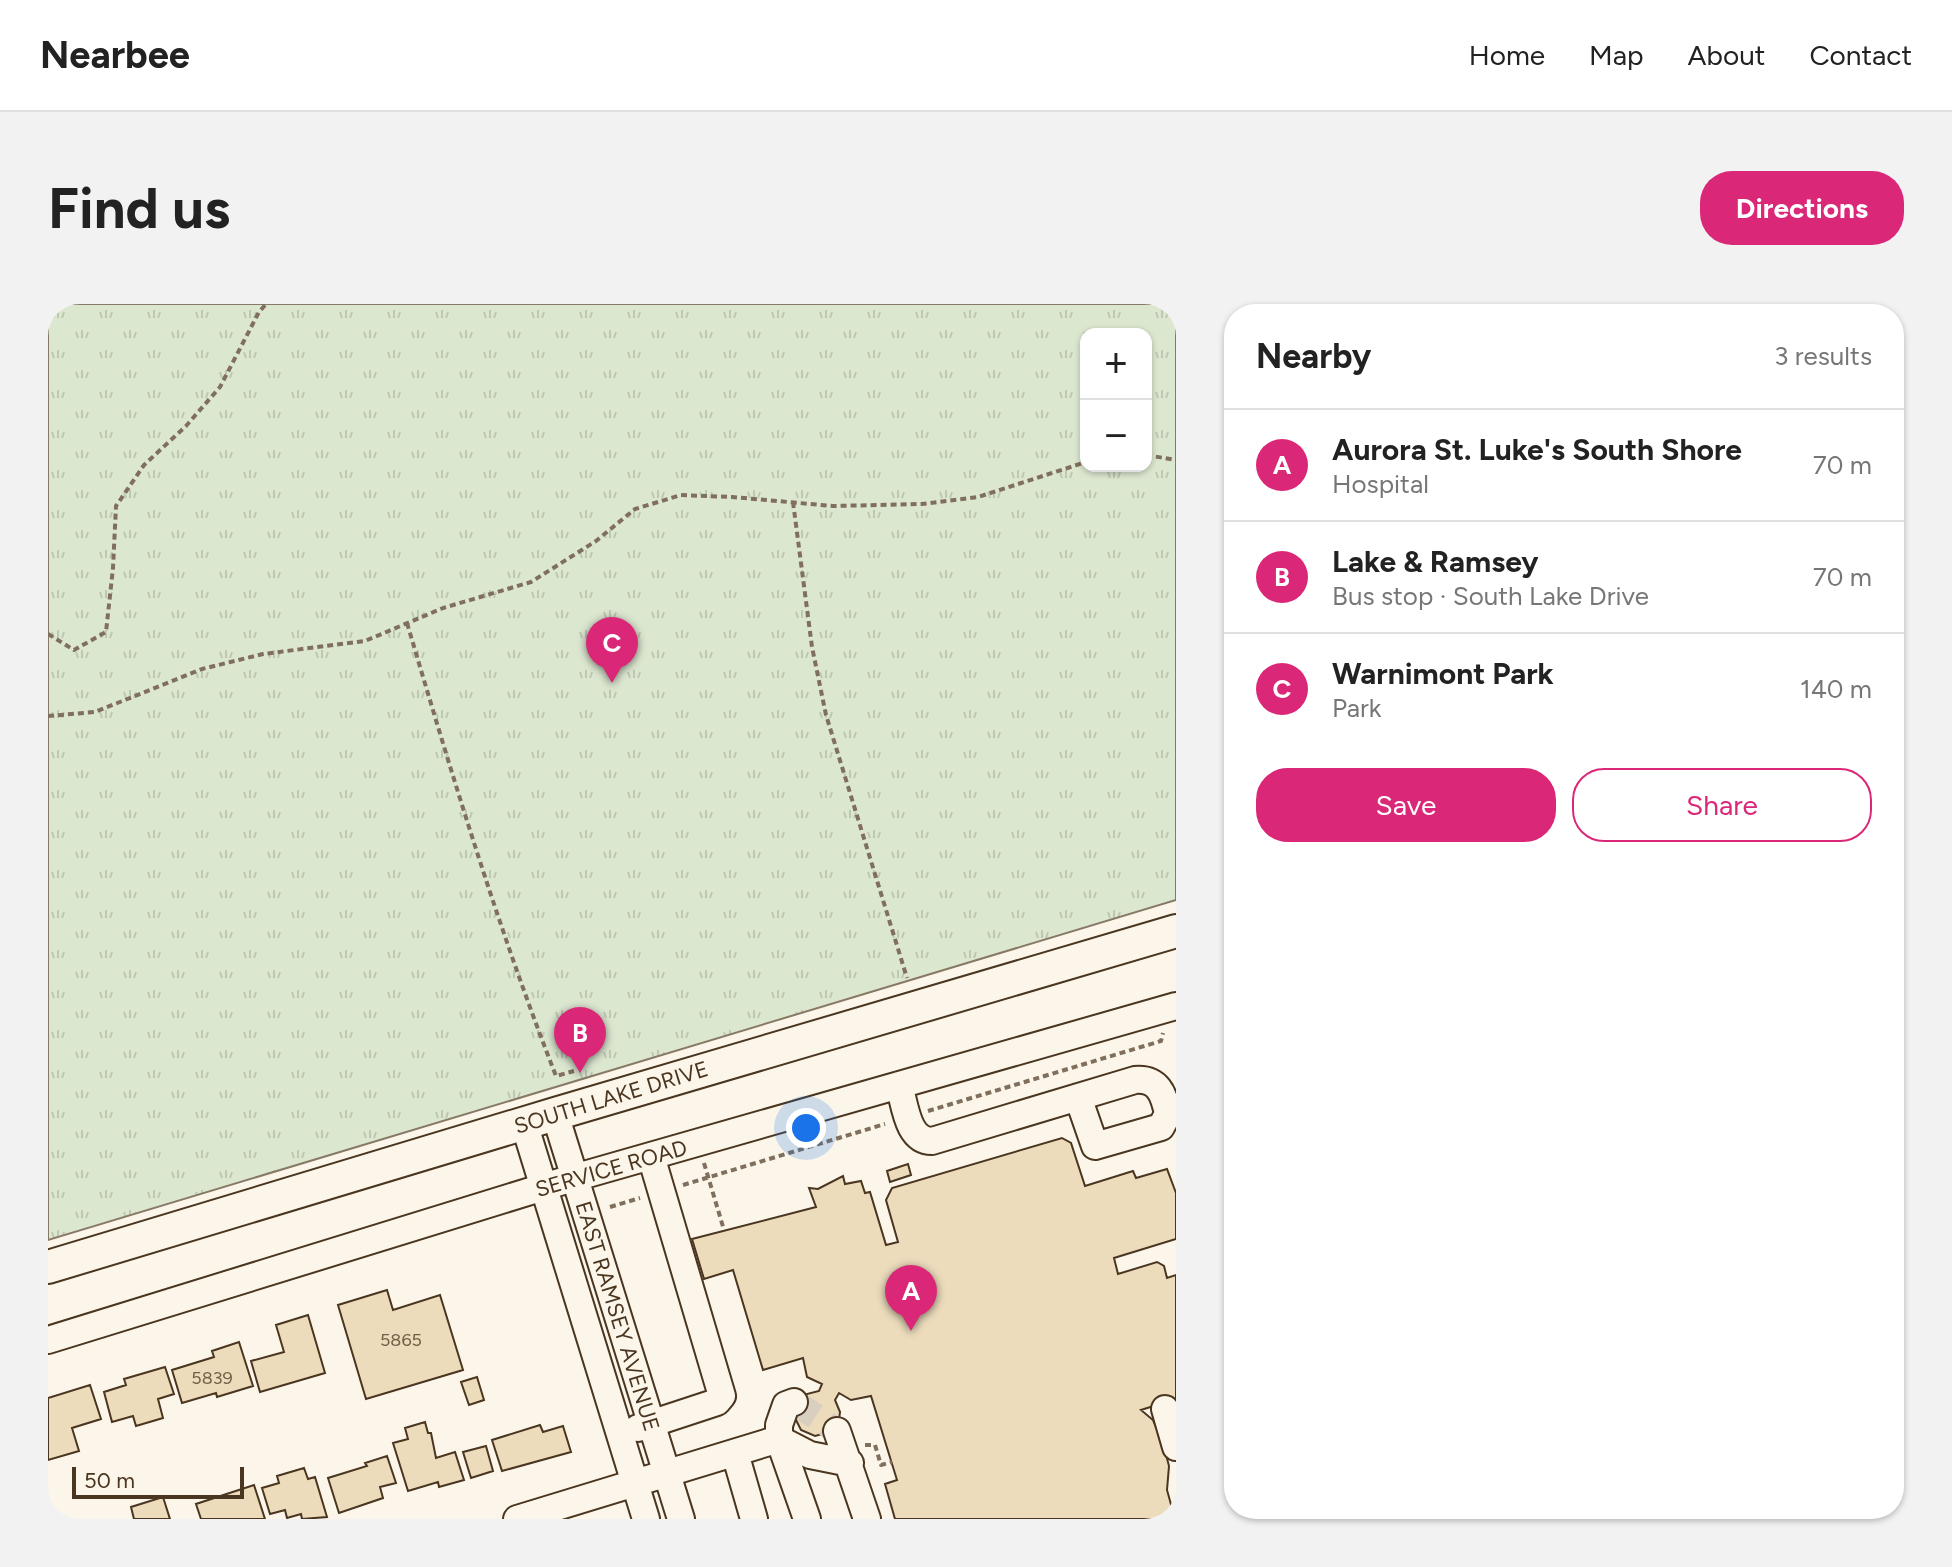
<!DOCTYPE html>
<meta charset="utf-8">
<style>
body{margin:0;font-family:Figtree,sans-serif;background:#f2f2f2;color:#222}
.controls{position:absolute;right:24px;top:24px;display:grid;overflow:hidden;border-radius:16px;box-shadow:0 2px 6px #0004}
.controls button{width:72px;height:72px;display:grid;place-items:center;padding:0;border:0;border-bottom:2px solid #e0e0e0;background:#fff;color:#222;font:40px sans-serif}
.scale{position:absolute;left:24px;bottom:20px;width:172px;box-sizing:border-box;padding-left:8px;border:4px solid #4a3520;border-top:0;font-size:22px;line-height:28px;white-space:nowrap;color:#4a3520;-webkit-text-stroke:6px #fbf6e9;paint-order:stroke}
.you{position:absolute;left:758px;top:824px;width:28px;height:28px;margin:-20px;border:6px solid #fff;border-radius:50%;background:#1a73e8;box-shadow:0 0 0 12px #1a73e833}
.badge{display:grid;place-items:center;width:52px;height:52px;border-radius:50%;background:#db2777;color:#fff;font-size:26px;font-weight:700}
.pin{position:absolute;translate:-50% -66px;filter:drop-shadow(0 2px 4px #0008)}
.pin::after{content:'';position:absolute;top:42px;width:28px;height:24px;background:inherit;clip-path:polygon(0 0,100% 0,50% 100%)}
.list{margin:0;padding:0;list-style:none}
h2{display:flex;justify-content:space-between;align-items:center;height:104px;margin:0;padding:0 32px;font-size:34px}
h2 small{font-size:26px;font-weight:400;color:#767676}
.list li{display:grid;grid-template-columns:52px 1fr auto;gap:24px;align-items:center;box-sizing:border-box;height:112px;padding:0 32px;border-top:2px solid #e0e0e0}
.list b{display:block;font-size:30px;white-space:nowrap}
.list p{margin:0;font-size:26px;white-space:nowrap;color:#767676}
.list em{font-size:26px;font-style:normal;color:#767676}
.actions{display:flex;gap:16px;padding:24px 32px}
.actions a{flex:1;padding:18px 0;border:2px solid #db2777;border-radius:32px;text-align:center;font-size:28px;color:#db2777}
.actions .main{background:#db2777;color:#fff}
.map{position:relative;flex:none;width:1128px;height:1215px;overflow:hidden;border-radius:32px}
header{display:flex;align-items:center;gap:48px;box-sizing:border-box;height:112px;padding:0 40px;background:#fff;border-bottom:2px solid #e0e0e0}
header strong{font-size:38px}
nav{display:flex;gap:44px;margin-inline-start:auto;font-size:28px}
.intro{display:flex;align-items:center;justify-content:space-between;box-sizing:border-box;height:192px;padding:0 48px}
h1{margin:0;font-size:56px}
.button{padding:20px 36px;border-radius:32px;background:#db2777;color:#fff;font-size:28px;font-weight:700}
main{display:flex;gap:48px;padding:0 48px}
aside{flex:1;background:#fff;border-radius:32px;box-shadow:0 2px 6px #0004}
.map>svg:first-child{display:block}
.park{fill:url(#park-tufts);stroke:#887966;stroke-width:2;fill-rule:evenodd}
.building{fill:#ecdcbc;stroke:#4a3520;stroke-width:2}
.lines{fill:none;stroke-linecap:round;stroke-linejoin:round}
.minor-tunnel{stroke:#d8cfc1;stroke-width:26;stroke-dasharray:26 13;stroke-linecap:butt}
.minor-casing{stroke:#4a3520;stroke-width:30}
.major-casing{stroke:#4a3520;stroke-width:36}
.path{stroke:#7f6f5c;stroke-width:4;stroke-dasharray:6 4;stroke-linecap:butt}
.minor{stroke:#fbf6e9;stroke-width:26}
.major{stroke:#fbf6e9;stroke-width:32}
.labels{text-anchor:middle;stroke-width:6;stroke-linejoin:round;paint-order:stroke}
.number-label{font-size:18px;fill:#725f47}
.street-label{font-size:22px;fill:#4a3520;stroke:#fbf6e9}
</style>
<header>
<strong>Nearbee</strong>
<nav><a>Home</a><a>Map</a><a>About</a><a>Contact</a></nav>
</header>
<div class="intro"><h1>Find us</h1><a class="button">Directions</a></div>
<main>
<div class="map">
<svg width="1128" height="1215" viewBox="0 0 1128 1215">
<defs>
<pattern id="park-tufts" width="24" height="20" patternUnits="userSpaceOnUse" patternTransform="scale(2)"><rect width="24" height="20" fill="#dce7d0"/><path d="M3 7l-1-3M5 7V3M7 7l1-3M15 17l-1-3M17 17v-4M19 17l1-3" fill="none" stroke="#bec7b2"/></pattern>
</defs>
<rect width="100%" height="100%" fill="#fbf6e9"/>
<path class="park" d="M0,0H1128V596L0,936ZM1038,30H1098V162H1038Z"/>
<path class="building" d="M1014,834L1023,839L1037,882L1085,867L1088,874L1119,865L1128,889V935L1066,954L1070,970L1109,958L1116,962L1119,974L1128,971V1095L1093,1106L1105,1116L1115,1139L1121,1162L1119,1186L1127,1215H847L837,1180L849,1176L823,1092L803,1096L791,1089L787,1096L792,1108L791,1116L782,1128L767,1132L753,1126L747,1114L755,1091L771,1087L774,1080L759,1073L755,1054L715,1066L685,966L656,975L644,935L768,903L761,884L770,885L795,872L797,880L813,877L817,889L822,888L838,941L850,938L838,896L844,884Z
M860,860L863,871L842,878L839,867Z
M339,986L345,1006L392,991L415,1066L318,1095L290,1001Z
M260,1011L277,1069L212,1088L203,1057L236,1048L228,1021Z
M191,1038L205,1082L169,1093L168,1089L134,1099L124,1066L166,1053L164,1047Z
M117,1063L126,1090L110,1095L115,1114L88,1122L85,1112L64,1118L56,1088L78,1081L76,1075Z
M429,1073L436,1096L421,1101L413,1078Z
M42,1081L53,1115L24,1124L31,1147L0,1156V1094Z
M377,1118L380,1129H383L388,1154L407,1148L416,1176L391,1183L390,1178L360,1187L345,1139L360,1135L357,1124Z
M492,1121L495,1128L515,1122L523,1148L454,1167L444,1136Z
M438,1142L445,1167L423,1174L415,1148Z
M339,1152L348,1179L332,1183L335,1194L291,1209L280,1174L319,1162L317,1159Z
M256,1164L260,1175L267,1173L279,1213L254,1215L253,1210L239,1214L237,1206L222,1210L214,1184L231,1179L229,1172Z
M206,1181L217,1215H153L148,1200Z
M115,1193L122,1215H86L83,1203Z"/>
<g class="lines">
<path class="minor-tunnel" d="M746,1098L789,1127"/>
<g class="minor-casing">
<path id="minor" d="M851,781C857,800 859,837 884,837L1087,776C1110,774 1116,790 1120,810L1113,823L1047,842L1030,793
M507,810L633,1215
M476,819L598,1215
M0,1036L515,877L1128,702
M746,1098L738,1101L731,1121V1135L759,1215
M1117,1105L1128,1143
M590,1124L669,1098L674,1092L603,852
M789,1127L819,1215
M687,1149L706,1215
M469,1215L731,1135L762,1151L802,1159"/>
</g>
<g class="major-casing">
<path id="major" d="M0,963L507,810L1128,627"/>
</g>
<path class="path" d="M1098,151L1128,156
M745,198L764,343L778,411L859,674
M359,319C404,471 450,624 508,772L526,767
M0,330L26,346L58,328L65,264L68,202L96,161L138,122L172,83L211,8L218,0
M0,412L47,408L154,365L215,350L317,337L395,304L483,278L548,237L587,205L633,191L684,193L785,202L874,200L930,193L1038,158
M880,807L1113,737L1115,729
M656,859L676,926
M635,881L837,820
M562,903L592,894
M817,1141H827L833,1161L844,1158"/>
<use href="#minor" class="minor"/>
<use href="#major" class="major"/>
</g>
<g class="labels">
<g class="number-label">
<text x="353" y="1042">5865</text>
<text x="164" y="1080">5839</text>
</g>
<g class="street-label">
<text transform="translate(563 793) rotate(-17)" y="8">SOUTH LAKE DRIVE</text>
<text transform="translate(563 864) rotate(-16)" y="8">SERVICE ROAD</text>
<text transform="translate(570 1012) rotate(73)" y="8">EAST RAMSEY AVENUE</text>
</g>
</g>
</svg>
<div class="controls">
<button>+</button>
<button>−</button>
</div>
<div class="scale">50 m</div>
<div class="you"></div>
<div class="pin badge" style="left:863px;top:1027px">A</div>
<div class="pin badge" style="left:532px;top:769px">B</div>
<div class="pin badge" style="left:564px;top:379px">C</div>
</div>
<aside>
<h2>Nearby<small>3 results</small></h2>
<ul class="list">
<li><span class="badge">A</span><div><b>Aurora St. Luke's South Shore</b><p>Hospital</p></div><em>70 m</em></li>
<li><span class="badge">B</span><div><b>Lake &amp; Ramsey</b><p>Bus stop · South Lake Drive</p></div><em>70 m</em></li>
<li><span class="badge">C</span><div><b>Warnimont Park</b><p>Park</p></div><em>140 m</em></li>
</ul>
<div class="actions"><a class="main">Save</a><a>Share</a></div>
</aside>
</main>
